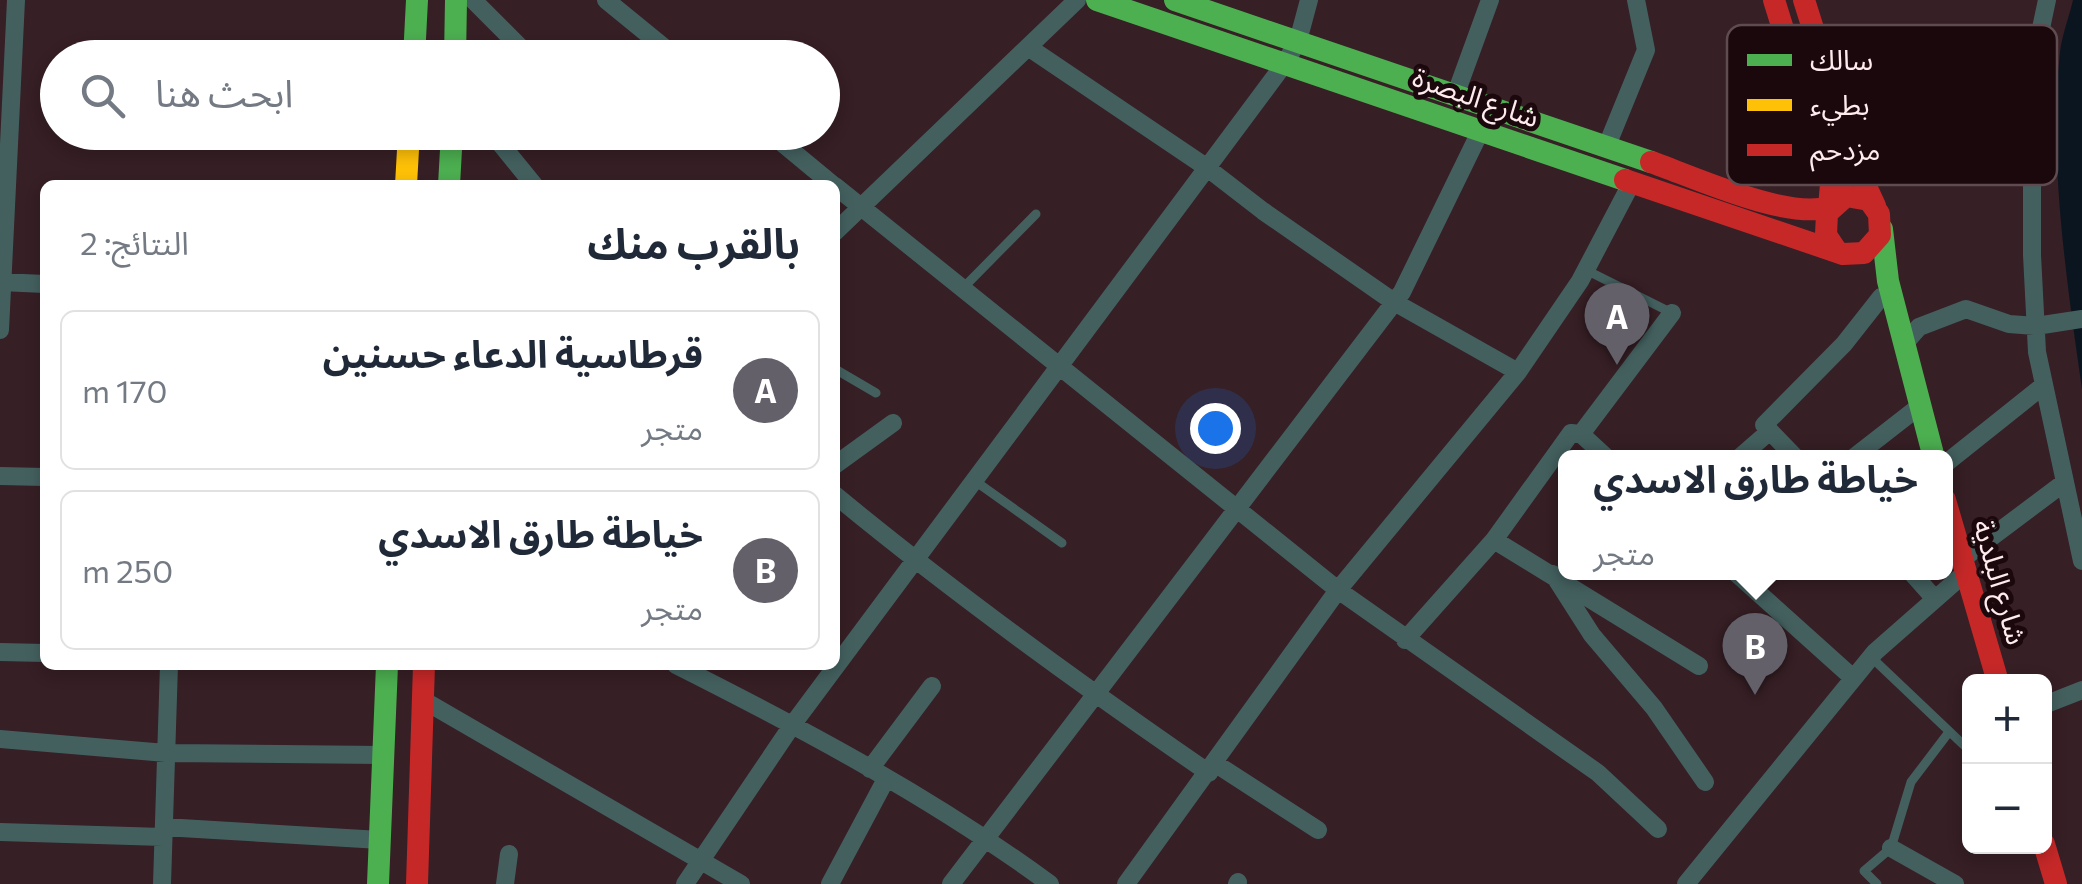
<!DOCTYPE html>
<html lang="ar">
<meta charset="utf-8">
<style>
body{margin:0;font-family:Commissioner,"Noto Sans Arabic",sans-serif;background:#f2f2f3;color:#1f2937;direction:rtl}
.controls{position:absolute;right:30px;bottom:30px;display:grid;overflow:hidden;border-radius:15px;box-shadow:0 5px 15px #0003}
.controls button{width:90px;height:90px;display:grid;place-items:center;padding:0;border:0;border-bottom:2px solid #e0e1e3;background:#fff;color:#1f2937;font:50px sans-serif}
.you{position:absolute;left:1215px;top:428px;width:35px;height:35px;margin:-25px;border:8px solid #fff;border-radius:50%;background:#1a73e8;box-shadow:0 0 0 15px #1a73e833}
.badge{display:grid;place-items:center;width:65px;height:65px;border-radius:50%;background:#63606a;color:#fff;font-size:32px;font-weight:700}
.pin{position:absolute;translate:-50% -82px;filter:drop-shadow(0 2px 5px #0008)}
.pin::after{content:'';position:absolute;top:52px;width:35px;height:30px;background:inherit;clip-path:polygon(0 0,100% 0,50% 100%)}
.popup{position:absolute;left:1558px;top:450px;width:395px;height:130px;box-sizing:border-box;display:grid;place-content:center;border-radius:15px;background:#fff;filter:drop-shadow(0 2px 8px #0005);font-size:32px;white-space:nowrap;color:#747a83}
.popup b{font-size:38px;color:#1f2937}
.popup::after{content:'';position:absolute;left:50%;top:100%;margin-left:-20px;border:20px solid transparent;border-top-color:#fff}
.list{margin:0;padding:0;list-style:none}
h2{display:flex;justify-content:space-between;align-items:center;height:130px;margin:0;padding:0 40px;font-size:42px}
h2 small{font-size:32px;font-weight:400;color:#747a83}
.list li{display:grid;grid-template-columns:65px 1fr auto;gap:30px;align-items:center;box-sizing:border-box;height:160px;margin:0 20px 20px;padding:0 20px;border:2px solid #e0e1e3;border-radius:15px}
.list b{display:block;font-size:38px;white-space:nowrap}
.list p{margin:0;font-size:32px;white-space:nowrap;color:#747a83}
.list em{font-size:32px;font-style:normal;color:#747a83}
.icon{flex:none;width:55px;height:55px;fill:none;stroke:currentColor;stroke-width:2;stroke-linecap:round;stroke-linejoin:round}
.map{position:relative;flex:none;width:2082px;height:884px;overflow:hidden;direction:ltr}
.search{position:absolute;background:#fff;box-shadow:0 5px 15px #0003;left:40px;top:40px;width:800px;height:110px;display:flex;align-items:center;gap:25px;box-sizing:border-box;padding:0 35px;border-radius:55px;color:#747a83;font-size:38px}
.panel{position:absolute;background:#fff;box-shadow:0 5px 15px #0003;left:40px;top:180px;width:800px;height:490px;border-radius:15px;direction:rtl}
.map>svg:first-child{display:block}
.water{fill:#0b1520}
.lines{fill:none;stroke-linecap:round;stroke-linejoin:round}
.lane{stroke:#43605f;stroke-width:9}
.street{stroke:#43605f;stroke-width:18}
.fast{stroke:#4caf50;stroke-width:22}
.slow{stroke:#ffc107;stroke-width:22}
.jam{stroke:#c62828;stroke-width:22}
.labels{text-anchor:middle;stroke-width:10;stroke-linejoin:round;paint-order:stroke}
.street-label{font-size:28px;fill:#fdebee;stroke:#1b080c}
.key{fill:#1b080c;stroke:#5f4c50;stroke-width:2.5}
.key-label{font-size:28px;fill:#fdebee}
</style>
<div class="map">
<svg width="2082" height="884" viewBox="0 0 2082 884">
<rect width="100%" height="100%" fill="#361f25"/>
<path class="water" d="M2073,0H2082V389C2067,284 2048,157 2060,52C2062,35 2069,17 2073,0Z"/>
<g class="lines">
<path class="lane" d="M247,141L404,139
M1586,270L1672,313
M963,288L1036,214
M835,369L876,393
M975,481L1062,543
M1871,657L1970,751
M1877,884L1864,871L1891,848L1911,782L1949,732"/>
<path class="street" d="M473,0L531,58
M606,0L677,58
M2047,0L2032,71V255L2037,352L2082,561
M1028,47L1206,167L1263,211L1394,302L1518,372
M1455,96L1490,0
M491,132L534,185
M769,132L833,185
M1606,148L1646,50L1636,0
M835,186L1338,590L1598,773L1658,829
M835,232L1077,0
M0,282L45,284
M0,330L16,0
M1905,343L1919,327L1966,309L2009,324L2036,326L2082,319
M1581,434L1672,313
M1739,458L1770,431
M1796,458L1764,425L1844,344L1881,297
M1853,458L1921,405
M1945,464L2044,385
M835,465L893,423
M0,476L45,477
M835,495C955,594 1081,685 1209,773
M1494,540L1699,666
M1961,560L2065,482
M1735,572L1853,678
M1911,572L1935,599
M1553,574L1592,635L1654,708L1705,782
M1405,640L1494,540L1571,433L1581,434L1607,458
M0,652L45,653
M676,665C805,730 933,798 1050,884
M423,700L741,884
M2044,705L2082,690
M0,739L166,753L383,755
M1216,764L1318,830
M870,769L932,686
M164,827L380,840
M0,832L163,837
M1891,848L1955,884
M162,884L169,665
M505,884L509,854
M685,884L793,724L1285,63L1298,41L1309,0
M830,884L886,779
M951,884L1402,292L1481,130
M1126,884L1338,590L1518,372L1580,281L1632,182
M1237,884L1238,882
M1686,884L1875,652L1965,573"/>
<path class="fast" d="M1097,0L1625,180
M1175,0L1651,162
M414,58L417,0
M455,58L456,0
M449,185L452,132
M1882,229L1888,281L1934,458
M378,884L387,665"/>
<path class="slow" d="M406,185L409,132"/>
<path class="jam" d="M1804,0L1856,165L1875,206
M1651,162C1694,177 1786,220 1829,207L1831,184L1774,0
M1625,180L1843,254L1864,253L1880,235L1879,214L1869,200L1846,196L1827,213L1826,235L1836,250
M1945,500L1998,682
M2044,844L2056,884
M417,884L424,665"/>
</g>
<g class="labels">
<g class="street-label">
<text transform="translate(1476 97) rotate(19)" y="10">شارع البصرة</text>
<text transform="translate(2000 582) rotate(74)" y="10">شارع البلدية</text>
</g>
</g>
<rect x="1727" y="25" width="330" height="160" rx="15" class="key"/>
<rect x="1747" y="54" width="45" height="12" fill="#4caf50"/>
<rect x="1747" y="99" width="45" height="12" fill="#ffc107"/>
<rect x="1747" y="144" width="45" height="12" fill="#c62828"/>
<g class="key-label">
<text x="1810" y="70">سالك</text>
<text x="1810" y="115">بطيء</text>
<text x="1810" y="160">مزدحم</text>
</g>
</svg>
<div class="controls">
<button>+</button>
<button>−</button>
</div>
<div class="you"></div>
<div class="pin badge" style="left:1617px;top:365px">A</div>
<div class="pin badge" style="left:1755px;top:695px">B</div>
<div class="popup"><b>خياطة طارق الاسدي</b>متجر</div>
<div class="search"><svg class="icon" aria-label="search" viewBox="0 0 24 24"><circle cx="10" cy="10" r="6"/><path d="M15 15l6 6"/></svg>ابحث هنا</div>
<section class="panel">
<h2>بالقرب منك<small>النتائج: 2</small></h2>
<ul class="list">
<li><span class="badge">A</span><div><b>قرطاسية الدعاء حسنين</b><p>متجر</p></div><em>170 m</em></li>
<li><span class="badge">B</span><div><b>خياطة طارق الاسدي</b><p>متجر</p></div><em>250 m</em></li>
</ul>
</section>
</div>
